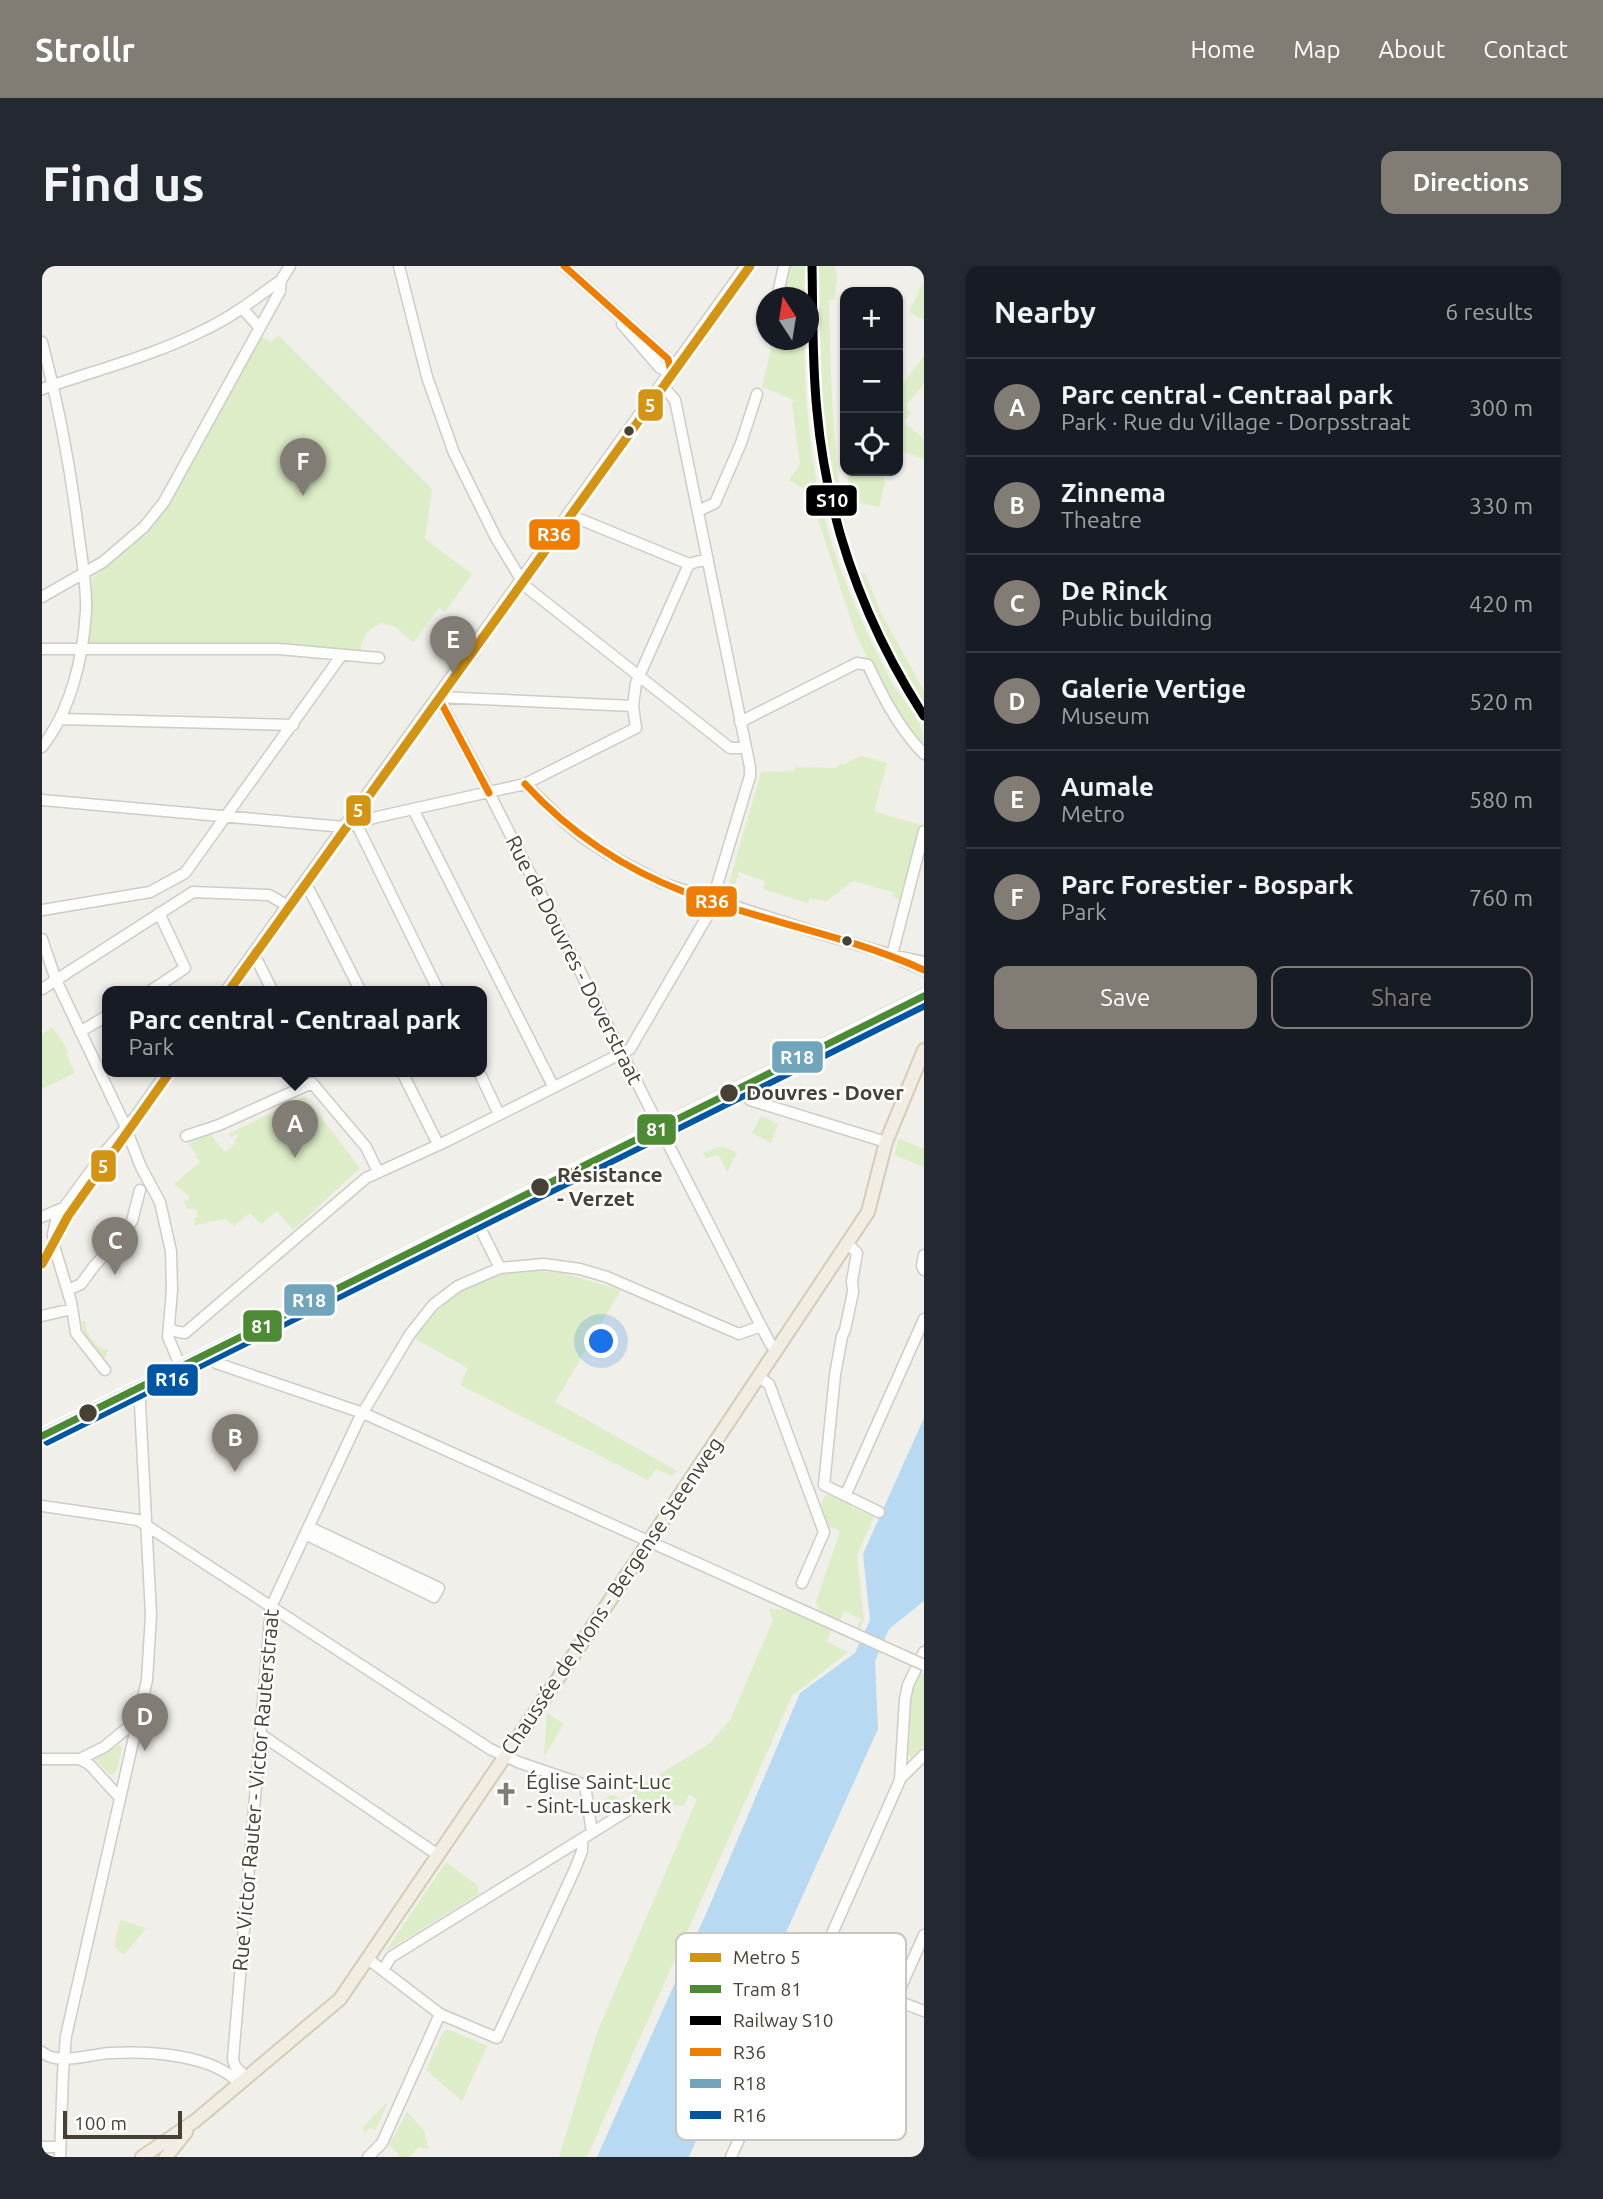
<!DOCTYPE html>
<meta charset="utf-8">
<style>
body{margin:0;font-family:Ubuntu,sans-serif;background:#242831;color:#f1f3f6}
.controls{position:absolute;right:21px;top:21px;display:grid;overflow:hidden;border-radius:14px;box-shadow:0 2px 5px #0004}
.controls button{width:63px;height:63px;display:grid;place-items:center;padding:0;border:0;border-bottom:2px solid #363941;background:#171b24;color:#f1f3f6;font:35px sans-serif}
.compass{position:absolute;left:714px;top:21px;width:63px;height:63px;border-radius:50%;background:#171b24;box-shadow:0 2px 5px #0004;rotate:348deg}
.scale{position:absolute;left:21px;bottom:18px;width:119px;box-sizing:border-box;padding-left:7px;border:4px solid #474034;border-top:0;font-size:19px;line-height:24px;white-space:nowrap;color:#474034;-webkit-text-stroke:5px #fff;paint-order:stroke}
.you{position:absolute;left:560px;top:1076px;width:24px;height:24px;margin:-18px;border:5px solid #fff;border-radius:50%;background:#1a73e8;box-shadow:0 0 0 10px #1a73e833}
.badge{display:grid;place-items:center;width:46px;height:46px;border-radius:50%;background:#827d74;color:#fff;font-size:23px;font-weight:700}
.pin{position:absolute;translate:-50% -58px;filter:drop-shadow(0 2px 4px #0008)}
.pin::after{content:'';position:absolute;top:37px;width:24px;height:21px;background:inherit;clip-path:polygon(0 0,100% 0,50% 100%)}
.popup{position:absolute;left:60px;top:720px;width:385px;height:91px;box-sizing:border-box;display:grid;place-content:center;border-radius:14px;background:#171b24;filter:drop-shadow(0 2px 5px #0005);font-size:23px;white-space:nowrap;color:#9ea1a6}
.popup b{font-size:26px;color:#f1f3f6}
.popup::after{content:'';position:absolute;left:50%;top:100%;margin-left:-14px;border:14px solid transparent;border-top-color:#171b24}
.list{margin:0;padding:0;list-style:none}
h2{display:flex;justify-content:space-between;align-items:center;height:91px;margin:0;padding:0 28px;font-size:30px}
h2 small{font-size:23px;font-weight:400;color:#9ea1a6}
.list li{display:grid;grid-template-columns:46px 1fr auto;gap:21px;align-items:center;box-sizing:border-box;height:98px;padding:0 28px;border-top:2px solid #363941}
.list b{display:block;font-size:26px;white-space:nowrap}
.list p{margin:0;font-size:23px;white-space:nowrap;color:#9ea1a6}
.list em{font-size:23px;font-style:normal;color:#9ea1a6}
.actions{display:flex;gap:14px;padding:21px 28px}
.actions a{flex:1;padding:16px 0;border:2px solid #827d74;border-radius:14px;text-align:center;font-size:24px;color:#827d74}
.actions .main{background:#827d74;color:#fff}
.icon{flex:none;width:38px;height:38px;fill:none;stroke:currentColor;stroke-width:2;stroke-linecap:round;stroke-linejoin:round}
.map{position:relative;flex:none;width:882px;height:1891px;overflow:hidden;border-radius:14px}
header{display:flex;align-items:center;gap:42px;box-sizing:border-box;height:98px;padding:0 35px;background:#827d74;color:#fff}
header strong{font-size:33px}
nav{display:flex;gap:38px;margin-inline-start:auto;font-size:24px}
.intro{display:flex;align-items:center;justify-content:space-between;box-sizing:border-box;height:168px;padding:0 42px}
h1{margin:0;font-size:49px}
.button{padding:18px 32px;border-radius:14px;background:#827d74;color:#fff;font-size:24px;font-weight:700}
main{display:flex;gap:42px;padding:0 42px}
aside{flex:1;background:#171b24;border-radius:14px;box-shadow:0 2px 5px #0004}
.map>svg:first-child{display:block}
.green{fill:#ddedc7}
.water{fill:#b7d9f2}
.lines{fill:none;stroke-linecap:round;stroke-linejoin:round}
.minor-casing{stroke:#ceccc7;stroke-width:13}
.major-casing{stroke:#d4ccb5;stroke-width:16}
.minor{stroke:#fdfdfc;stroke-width:10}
.major{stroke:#f1ede3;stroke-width:12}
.minor-bridge-casing{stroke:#ceccc7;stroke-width:13;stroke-linecap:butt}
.minor-bridge{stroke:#fdfdfc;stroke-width:10}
.bus-1-casing{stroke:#fff;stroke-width:12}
.bus-2-casing{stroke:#fff;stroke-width:12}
.bus-3-casing{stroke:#fff;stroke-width:12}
.bus-1{stroke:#ef7d00;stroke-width:7}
.bus-2{stroke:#71a5bb;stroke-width:7}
.bus-3{stroke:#0056a4;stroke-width:7}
.rail-1-casing{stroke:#fff;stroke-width:14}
.rail-1{stroke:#000;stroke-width:9}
.tram-1-casing{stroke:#fff;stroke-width:12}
.tram-1{stroke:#4c8b33;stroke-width:7}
.metro-1-casing{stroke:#fff;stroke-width:14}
.metro-1{stroke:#d39413;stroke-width:9}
.bus-dot{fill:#474034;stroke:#fff;stroke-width:2.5}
.labels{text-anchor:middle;stroke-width:5;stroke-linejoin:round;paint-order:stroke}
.street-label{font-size:21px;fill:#474034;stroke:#fff}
.stop-label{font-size:21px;font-weight:bold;fill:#474034;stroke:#fff;text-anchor:start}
.poi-label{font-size:21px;fill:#474034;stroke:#fff;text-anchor:start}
.key{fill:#fff;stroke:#c8c6c2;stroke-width:2}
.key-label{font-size:19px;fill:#474034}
.line-badge{stroke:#fff;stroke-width:2.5}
.badge-label{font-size:19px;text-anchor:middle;font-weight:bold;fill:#fff}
</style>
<header>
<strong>Strollr</strong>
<nav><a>Home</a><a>Map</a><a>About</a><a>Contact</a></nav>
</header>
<div class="intro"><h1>Find us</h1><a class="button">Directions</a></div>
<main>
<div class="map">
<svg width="882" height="1891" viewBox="0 0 882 1891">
<rect width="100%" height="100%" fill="#f0efea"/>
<path class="green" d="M746,0H793L795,11L793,33L787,34C789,112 790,188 805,264L802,270L782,180L777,118L774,2L763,3L762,31L739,32Z
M882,14V54L867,46Z
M218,69L228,77L236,69L390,223L383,273L430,308L403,346L397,342L371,377L354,361L340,357C328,361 319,372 319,384L44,379L50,345V312L99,272L129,236Z
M731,74H762C763,154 772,239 803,315C816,348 831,381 848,413C859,434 882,453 882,477H876L843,429L813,366L767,226L747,214L758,198L750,137L752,134L720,121Z
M882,90V118L865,138V144L869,147L862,156L882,173V193L856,184V124Z
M804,205H840L843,217L837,241L810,235Z
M814,306L823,307L838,345L882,425V443L841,371Z
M819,490L845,497L832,545L878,559L860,634L850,631L851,626L811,615L785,635L768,632L766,637L721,623L723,615L697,606L693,619L687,617L719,506L752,505L753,501L793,502L799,497L800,499Z
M10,761L23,779L26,787L24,788L33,807L0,823V768Z
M263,830L318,902L251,964L235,945L219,958L208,947L192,960L183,953L153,959L152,952L156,951L155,944L145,942L142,935L147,934V930L132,918L158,896L153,890L155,888L146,878L167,867L183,886L193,877L192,874L196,870L194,868L190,872L187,868Z
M719,850L736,858L729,877L710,867Z
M857,873L882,883V901L852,889Z
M680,880L695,887L685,906L676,888L664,893L661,887Z
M483,1004L521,1007L579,1024L513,1136L635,1205L630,1210L614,1203L606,1214L418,1119L426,1102L373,1073C402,1031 432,1010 483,1004Z
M40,1055H43C44,1067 53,1084 67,1083L62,1093C52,1081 39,1070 40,1055Z
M787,1228L810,1237L809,1241L832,1251L815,1289L822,1353L818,1363L815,1362L819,1353L802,1345L798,1354L777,1345L774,1336L798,1265L786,1260L779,1239L782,1231Z
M727,1343H742L789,1364L785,1376L806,1386L750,1430L545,1891H517L556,1764L655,1533L647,1529L642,1540L623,1538L604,1548L590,1525L667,1478L688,1454L731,1354Z
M875,1405L882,1408V1480L869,1492L866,1489C871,1456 862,1439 875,1405Z
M505,1447L522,1458L502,1491Z
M77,1479L80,1483L74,1506L68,1509L53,1493Z
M561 1538a9 9 0 1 1 18 0a9 9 0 1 1-18 0Z
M404,1596L435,1619L437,1628L344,1685Z
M78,1654L104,1662L82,1689L72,1681Z
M404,1764H408L445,1780L420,1835L384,1804L400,1768Z
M344,1837L345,1839L333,1864L329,1861L323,1866L320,1862Z
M365,1846L382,1864L386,1883L377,1881L367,1891H359L347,1879Z"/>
<path class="water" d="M882,1152V1335L847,1363L833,1395L836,1463L732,1693L647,1891H555L667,1641L758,1427L813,1387L828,1354L821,1288Z"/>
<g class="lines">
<g class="minor-casing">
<path id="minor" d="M357,0L385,111L412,187L454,272L483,320L688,482H704
M522,0L626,93L629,106
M735,32L742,0
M200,42L217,61
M580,58L618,102L629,106
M0,76C17,140 29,205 37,271C40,295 45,321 44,345C41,392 29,444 0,481
M0,123C54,104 111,90 162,64C190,51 214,32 239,14
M656,245L673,237L699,177L715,128
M528,246L535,252L647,298L665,293
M0,331L61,296L102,261L122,236L238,25L239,14L248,0
M0,383H237L337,392
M396,431L440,513L719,1060L729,1079L735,1084
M396,431L591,440
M18,453L251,459
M698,456L815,397L826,399C840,430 858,464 882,488
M483,518L520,554L540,571L566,588L620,617L773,666L850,689L882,696
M0,534L302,561L335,551L483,518L594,462L591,440L594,417L647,298
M371,543L511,820
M314,557L397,726
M260,619L267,624L274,637L319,726
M0,644L108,626L143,607L299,390
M0,673L14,714L81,855L99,901L118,936L129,985L130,1024L126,1071L138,1099
M850,689L882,565
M209,691L216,696L231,726
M860,695L882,704
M0,723L151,626L227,629L246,640
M107,726L143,702L117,647
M183,726L704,0
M38,766L66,749
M360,806L396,878
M437,806L457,848
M270,817L324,881L336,906
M699,819L708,834L844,876
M144,870L177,859L270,817
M0,951L23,941
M439,964L458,1002
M882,989L880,1000L882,1004
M26,1024L39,1018L53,999L77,974L90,955L98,924
M0,1050L30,1043
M127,1061L132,1065L143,1067L324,912L405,875L588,783L666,649L708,510V501L633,134L620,119
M166,1085L174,1097L321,1147L771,1349
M63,1104L34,1067L29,1036L12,980L11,968L14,955L23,940L62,887L93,851L125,806
M717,1111L727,1118L782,1266L760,1317
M782,1219L793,1109L800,1070L803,1064L811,1026L810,1015L815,987L806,978
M782,1219L837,1246
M804,1228L882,1053
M0,1240L96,1254L448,1483L476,1496L543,1519L550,1567
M263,1268L392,1331L397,1322L267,1261
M218,1468L396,1589
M0,1493H38L62,1481L94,1455
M38,1493L48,1499L78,1532
M858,1513L882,1489
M326,1693L398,1748L455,1772L533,1603L540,1585V1573
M341,1704L349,1691L593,1540
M779,1710L777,1697L858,1514L863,1433L866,1419L882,1386
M853,1734L882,1669
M0,1786C17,1800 48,1788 69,1787C106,1785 171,1788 198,1818
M204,1812L193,1800L191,1793L229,1341L317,1153L368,1068L391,1039L416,1020L458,1002L502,998L538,1003L565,1011L697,1068L719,1060
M0,1881H18
M18,1891L21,1806L24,1770L105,1414L109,1349L97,1119L882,728
M326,1891L340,1877L398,1748
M689,1891L760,1732C767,1718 773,1710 790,1710L882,1745"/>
</g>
<g class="major-casing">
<path id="major" d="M100,1891L153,1855L298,1733L519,1408L826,946L844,876L882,784
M124,1891L144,1866"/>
</g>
<use href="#minor" class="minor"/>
<use href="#major" class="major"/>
<g class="minor-bridge-casing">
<path id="minor-bridge" d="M771,1349L882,1399"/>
</g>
<use href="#minor-bridge" class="minor-bridge"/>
<g class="bus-1-casing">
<path id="bus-1" d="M522,0L626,93L629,106
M396,431L629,106
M396,431L447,527
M483,518C528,567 582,603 645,627C722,656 806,669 882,704"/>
</g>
<g class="bus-2-casing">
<path id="bus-2" d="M0,1167L882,728"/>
</g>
<g class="bus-3-casing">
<path id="bus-3" d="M5,1176L882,740"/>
</g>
<use href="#bus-1" class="bus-1"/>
<use href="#bus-2" class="bus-2"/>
<use href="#bus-3" class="bus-3"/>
<g class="rail-1-casing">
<path id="rail-1" d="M770,0C771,48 770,97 775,145C785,255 822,357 882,450"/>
</g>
<use href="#rail-1" class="rail-1"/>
<g class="tram-1-casing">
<path id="tram-1" d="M0,1170L882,730"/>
</g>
<use href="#tram-1" class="tram-1"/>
<g class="metro-1-casing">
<path id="metro-1" d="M186,726L708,0
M0,998L26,950L128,806"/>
</g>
<use href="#metro-1" class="metro-1"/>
</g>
<defs>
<g id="church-bare" transform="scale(1.89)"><path d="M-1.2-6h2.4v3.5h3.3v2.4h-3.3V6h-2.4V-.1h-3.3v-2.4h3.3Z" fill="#827d74" stroke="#fff" stroke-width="2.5" paint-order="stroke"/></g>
</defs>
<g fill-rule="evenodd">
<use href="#church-bare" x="464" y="1528"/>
</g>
<g class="bus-dot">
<circle cx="587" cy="165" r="6"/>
<circle cx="805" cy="675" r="6"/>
<circle cx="687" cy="827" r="10"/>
<circle cx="498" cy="921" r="10"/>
<circle cx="46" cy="1147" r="10"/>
</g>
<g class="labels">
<g class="street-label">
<text transform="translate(532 694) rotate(63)" y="7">Rue de Douvres - Doverstraat</text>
<text transform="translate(570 1330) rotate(-56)" y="7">Chaussée de Mons - Bergense Steenweg</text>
<text transform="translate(214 1524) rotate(-85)" y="7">Rue Victor Rauter - Victor Rauterstraat</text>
</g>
<g class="stop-label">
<text x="704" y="834">Douvres - Dover</text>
<text x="515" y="916">Résistance<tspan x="515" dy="24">- Verzet</tspan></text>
</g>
<g class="poi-label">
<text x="484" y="1523">Église Saint-Luc<tspan x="484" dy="24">- Sint-Lucaskerk</tspan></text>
</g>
</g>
<rect x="634" y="1667" width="230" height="207" rx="10" class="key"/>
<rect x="648" y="1687" width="31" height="9" fill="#d39413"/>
<rect x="648" y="1719" width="31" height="8" fill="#4c8b33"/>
<rect x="648" y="1750" width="31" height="9" fill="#000"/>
<rect x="648" y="1782" width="31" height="8" fill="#ef7d00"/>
<rect x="648" y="1813" width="31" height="9" fill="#71a5bb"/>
<rect x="648" y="1845" width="31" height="8" fill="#0056a4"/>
<g class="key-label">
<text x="691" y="1698">Metro 5</text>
<text x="691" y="1730">Tram 81</text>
<text x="691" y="1761">Railway S10</text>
<text x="691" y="1793">R36</text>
<text x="691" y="1824">R18</text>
<text x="691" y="1856">R16</text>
</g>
<g class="line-badge">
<rect x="595" y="122" width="27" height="34" rx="7" fill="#d39413"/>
<rect x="763" y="218" width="53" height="33" rx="7" fill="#000"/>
<rect x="486" y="252" width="53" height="33" rx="7" fill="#ef7d00"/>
<rect x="303" y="528" width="27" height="33" rx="7" fill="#d39413"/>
<rect x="643" y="619" width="53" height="33" rx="7" fill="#ef7d00"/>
<rect x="729" y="774" width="53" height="34" rx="7" fill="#71a5bb"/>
<rect x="594" y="847" width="41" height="33" rx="7" fill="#4c8b33"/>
<rect x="48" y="883" width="27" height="34" rx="7" fill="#d39413"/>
<rect x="241" y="1017" width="53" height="34" rx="7" fill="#71a5bb"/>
<rect x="200" y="1043" width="41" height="34" rx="7" fill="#4c8b33"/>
<rect x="104" y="1097" width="53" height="34" rx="7" fill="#0056a4"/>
</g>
<g class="badge-label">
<text x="608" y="146">5</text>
<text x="790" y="241">S10</text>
<text x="512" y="275">R36</text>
<text x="316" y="551">5</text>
<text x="670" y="642">R36</text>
<text x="755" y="798">R18</text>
<text x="615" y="870">81</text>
<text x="61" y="907">5</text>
<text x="267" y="1041">R18</text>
<text x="220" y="1067">81</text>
<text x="130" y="1120">R16</text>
</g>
</svg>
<div class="controls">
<button>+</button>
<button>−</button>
<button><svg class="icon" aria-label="locate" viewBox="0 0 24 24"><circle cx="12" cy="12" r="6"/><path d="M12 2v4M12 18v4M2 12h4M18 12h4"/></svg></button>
</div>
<svg class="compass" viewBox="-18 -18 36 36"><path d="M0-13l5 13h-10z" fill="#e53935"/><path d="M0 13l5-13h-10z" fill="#9ea1a6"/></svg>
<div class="scale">100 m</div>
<div class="you"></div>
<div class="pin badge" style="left:253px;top:892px">A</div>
<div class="popup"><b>Parc central - Centraal park</b>Park</div>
<div class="pin badge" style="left:193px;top:1206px">B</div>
<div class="pin badge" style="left:73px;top:1009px">C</div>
<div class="pin badge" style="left:103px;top:1485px">D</div>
<div class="pin badge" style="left:411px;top:408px">E</div>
<div class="pin badge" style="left:261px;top:230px">F</div>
</div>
<aside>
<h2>Nearby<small>6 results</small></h2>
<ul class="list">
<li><span class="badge">A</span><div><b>Parc central - Centraal park</b><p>Park · Rue du Village - Dorpsstraat</p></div><em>300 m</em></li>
<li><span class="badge">B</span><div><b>Zinnema</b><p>Theatre</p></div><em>330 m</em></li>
<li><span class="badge">C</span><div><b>De Rinck</b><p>Public building</p></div><em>420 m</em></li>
<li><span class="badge">D</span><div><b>Galerie Vertige</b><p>Museum</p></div><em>520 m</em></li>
<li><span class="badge">E</span><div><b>Aumale</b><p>Metro</p></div><em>580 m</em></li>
<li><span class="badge">F</span><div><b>Parc Forestier - Bospark</b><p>Park</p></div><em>760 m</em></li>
</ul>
<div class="actions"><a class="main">Save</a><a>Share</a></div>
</aside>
</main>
